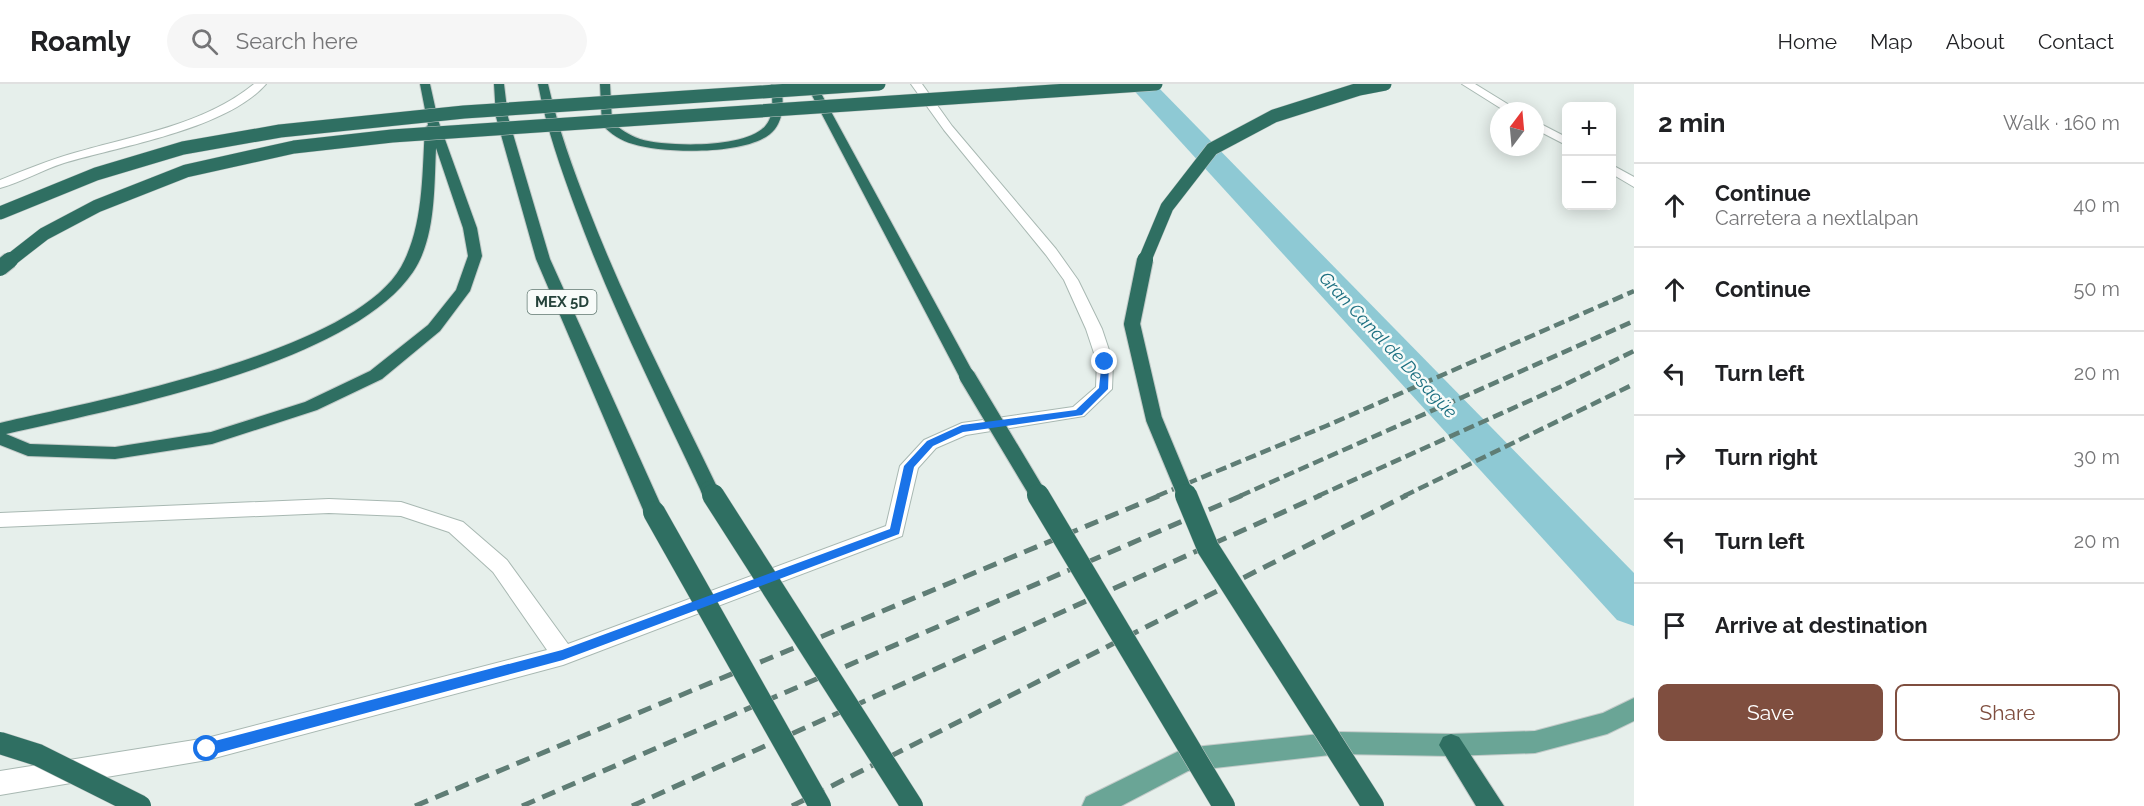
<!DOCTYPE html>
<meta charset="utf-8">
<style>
body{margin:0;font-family:Raleway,sans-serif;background:#f6f6f6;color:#202124}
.controls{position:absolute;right:18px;top:18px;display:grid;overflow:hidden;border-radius:9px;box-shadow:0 3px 15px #0003}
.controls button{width:54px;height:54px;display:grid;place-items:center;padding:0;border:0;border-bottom:2px solid #e0e0e0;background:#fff;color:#202124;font:30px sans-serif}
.compass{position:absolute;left:1490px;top:18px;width:54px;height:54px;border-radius:50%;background:#fff;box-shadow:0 3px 15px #0003;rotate:16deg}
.stop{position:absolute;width:18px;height:18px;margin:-14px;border:4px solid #1a73e8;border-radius:50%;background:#fff}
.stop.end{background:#1a73e8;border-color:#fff;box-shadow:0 2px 6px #0008}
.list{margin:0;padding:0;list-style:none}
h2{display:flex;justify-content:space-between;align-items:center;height:78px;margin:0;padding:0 24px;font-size:26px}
h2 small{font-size:20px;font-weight:400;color:#757577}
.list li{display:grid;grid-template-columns:39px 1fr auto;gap:18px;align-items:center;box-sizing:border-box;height:84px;padding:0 24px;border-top:2px solid #e0e0e0}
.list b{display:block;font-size:22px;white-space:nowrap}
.list p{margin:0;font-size:20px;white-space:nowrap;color:#757577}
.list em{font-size:20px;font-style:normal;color:#757577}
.actions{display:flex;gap:12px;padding:18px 24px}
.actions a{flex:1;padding:14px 0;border:2px solid #7f4e3f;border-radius:9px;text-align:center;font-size:21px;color:#7f4e3f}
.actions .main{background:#7f4e3f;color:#fff}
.icon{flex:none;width:33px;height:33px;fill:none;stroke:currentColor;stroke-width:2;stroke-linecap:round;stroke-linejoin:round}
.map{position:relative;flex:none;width:1634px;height:722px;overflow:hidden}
header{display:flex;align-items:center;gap:36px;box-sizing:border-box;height:84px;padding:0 30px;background:#fff;border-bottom:2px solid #e0e0e0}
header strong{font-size:28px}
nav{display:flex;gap:33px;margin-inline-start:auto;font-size:21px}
.search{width:420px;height:54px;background:#f6f6f6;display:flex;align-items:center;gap:15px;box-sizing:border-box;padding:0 21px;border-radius:33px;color:#757577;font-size:22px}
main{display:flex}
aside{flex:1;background:#fff}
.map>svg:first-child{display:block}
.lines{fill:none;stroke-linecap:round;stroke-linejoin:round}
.canal{fill:#8ec9d4;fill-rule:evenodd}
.minor-casing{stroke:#a8b8b2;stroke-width:2}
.major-casing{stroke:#c2cac8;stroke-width:2}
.highway-casing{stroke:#c2cac8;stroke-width:2}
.minor{fill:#fff;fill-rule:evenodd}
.major{fill:#6aa596;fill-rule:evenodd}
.highway{fill:#2f6f62;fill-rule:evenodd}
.rail-far1{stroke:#5f7d75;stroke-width:4.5;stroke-dasharray:11 5;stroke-linecap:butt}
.rail{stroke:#5f7d75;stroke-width:5;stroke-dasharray:14 8;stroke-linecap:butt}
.highway-bridge-far2-casing{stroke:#c2cac8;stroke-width:14;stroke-linecap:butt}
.highway-bridge-far1-casing{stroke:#c2cac8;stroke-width:18;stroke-linecap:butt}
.highway-bridge-casing{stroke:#c2cac8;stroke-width:23;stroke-linecap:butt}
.highway-bridge-far2{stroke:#2f6f62;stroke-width:13}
.highway-bridge-far1{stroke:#2f6f62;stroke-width:16}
.highway-bridge{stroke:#2f6f62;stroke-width:22}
.route{fill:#1a73e8}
.labels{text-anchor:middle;stroke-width:5;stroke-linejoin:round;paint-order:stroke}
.shield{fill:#f7fbf9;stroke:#637a73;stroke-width:1.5}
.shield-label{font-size:15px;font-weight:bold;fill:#24423a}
.water-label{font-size:18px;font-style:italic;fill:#1c6f80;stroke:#f7fbf9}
</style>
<header>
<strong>Roamly</strong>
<div class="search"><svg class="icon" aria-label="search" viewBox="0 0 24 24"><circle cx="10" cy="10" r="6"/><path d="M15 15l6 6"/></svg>Search here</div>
<nav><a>Home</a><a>Map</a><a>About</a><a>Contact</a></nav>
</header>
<main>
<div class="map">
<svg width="1634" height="722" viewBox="0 0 1634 722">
<rect width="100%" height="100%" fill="#e6efeb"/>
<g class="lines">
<path class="canal" d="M1128,0H1155L1634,489V542L1617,536Z"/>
<g class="minor-casing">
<path id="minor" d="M254,0H266C227,45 121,62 64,79C42,86 22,98 0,104V96C25,86 49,76 74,69C135,51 204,41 254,0Z
M911,0H922L952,42L1056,165L1078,196L1102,245L1113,278L1112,305L1084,332L966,351L936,364L918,384L902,452L563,581L207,676L0,711V687L207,654L547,566L493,488L449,448L401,432L329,429L0,443V429L329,415L401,418L463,438L507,476L568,560L886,442L900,382L924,356L962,339L1073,323L1096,303L1097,278L1086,245L1064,196L1046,171L944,46Z
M1462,0H1475L1519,27H1505Z
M1535,37L1566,53V61L1535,45Z
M1612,81L1634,93V103L1612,90Z"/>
</g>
<g class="major-casing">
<path id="major" d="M1634,614V637L1607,650L1535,669L1451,672L1339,670L1188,687L1121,722H1082L1086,713L1185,664L1339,648L1451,650L1535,647L1603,629Z"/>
</g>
<g class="highway-casing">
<path id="highway" d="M420,0H430L438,36L477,144L482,172L470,207L440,247L382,295L317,326L212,360L115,375L28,372L0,361V339C95,317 352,269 401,183C424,142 422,89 425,44L428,41ZM436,64L463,144L468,172L456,206L428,241L370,287L305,318L211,348L115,363L30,360L6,350C114,325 350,281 413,188C436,154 434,103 436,64Z
M494,0H504L508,33L550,175L664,428L661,433L654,435L647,433L644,428L536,175L496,33Z
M538,0H548C558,44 573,85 589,126C626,222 674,313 718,405L716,410L709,412L702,410L700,405C657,313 611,222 576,126C561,85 546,43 538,0Z
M600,0H610L612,38C620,45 629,51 640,55C666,63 748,65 766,41C775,30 772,13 771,0H781C783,15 785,31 775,45C755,72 664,70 633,60C621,57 611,50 602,41Z
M806,0H816L975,292L973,296H961L959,292Z
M1451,650L1459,653L1504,722H1476L1439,661L1443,653Z"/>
</g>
<use href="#minor" class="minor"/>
<use href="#major" class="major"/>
<use href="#highway" class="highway"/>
<path class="rail-far1" d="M1157,412L1326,342L1634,207
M1240,412L1634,237
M1318,412L1560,303L1634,267
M1404,412L1634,300"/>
<path class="rail" d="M415,722L1161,411
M522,722L1243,411
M632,722L1321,411
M792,722L1407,411"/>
<g class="highway-bridge-far2-casing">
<path id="highway-bridge-far2" d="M0,129L96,90L183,64L280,47L464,28L879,0
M8,178L44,150L97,122L186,87L294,63L392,52L1156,0
M1144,178L1167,123L1212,65L1274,32L1359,5L1385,0"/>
</g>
<g class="highway-bridge-far1-casing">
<path id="highway-bridge-far1" d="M1145,176L1132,240L1154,335L1186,412
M0,184L10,176
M967,292L1039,412
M709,405L714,412"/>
</g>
<g class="highway-bridge-casing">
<path id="highway-bridge" d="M713,411L912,722
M1038,411L1224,722
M1186,411L1208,464L1373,722
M654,428L820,722
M0,659L38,671L140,722"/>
</g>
<use href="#highway-bridge-far2" class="highway-bridge-far2"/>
<use href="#highway-bridge-far1" class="highway-bridge-far1"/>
<use href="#highway-bridge" class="highway-bridge"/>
</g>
<path class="route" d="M1102,276L1109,278L1108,305L1082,331L963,348L933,362L914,383L899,450L563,576L207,672L202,670L200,665L202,661L207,659L562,566L890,445L904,382L927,357L962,341L1076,326L1099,304Z"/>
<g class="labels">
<rect class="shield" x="527.5" y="206" width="69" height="24" rx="4.5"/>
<g class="shield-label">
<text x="562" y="223">MEX 5D</text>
</g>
<g class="water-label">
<text transform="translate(1388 261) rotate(47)" y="6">Gran Canal de Desagüe</text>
</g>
</g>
</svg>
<div class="controls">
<button>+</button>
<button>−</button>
</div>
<svg class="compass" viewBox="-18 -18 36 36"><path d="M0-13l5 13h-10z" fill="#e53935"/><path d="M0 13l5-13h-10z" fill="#757577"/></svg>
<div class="stop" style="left:207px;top:665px"></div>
<div class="stop end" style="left:1105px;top:278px"></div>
</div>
<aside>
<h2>2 min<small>Walk · 160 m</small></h2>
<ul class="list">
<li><svg class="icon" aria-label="ahead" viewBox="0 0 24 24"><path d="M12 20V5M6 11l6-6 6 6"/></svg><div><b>Continue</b><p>Carretera a nextlalpan</p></div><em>40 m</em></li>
<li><svg class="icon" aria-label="ahead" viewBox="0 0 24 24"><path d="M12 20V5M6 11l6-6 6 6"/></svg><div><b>Continue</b></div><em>50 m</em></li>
<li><svg class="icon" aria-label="left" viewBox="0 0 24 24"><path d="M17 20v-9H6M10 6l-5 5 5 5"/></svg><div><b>Turn left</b></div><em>20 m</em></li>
<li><svg class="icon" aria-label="right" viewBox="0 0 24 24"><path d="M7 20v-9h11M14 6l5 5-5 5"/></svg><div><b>Turn right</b></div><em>30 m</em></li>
<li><svg class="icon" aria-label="left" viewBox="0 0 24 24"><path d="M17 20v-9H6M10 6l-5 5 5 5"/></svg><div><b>Turn left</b></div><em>20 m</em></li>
<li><svg class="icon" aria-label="arrive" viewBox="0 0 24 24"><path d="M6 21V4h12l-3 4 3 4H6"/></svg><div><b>Arrive at destination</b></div></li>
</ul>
<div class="actions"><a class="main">Save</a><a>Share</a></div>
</aside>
</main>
